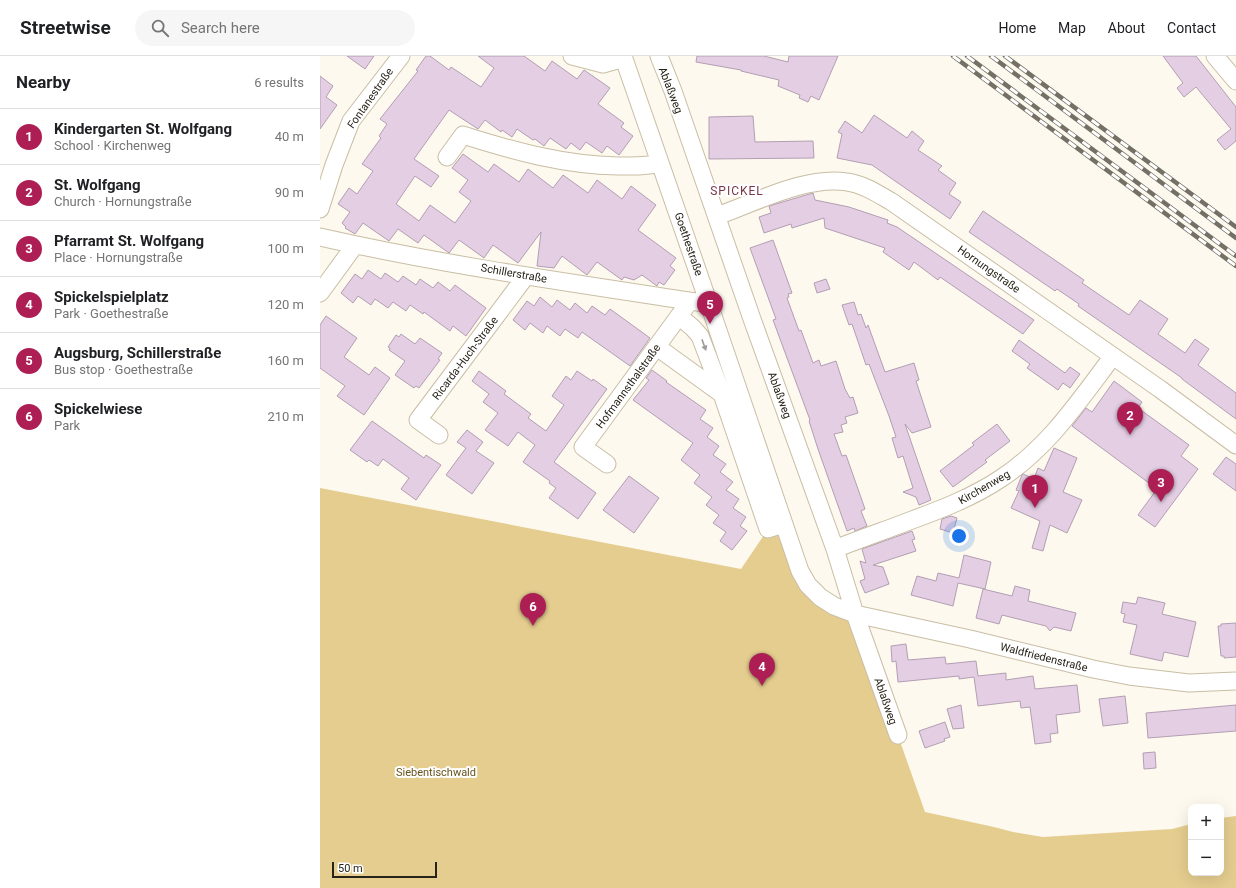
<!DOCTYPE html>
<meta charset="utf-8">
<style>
body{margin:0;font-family:Roboto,sans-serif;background:#f6f6f6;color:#202124}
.controls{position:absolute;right:12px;bottom:12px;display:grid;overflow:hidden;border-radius:8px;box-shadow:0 4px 16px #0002}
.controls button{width:36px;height:36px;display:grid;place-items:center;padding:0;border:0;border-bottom:1px solid #e0e0e0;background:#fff;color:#202124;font:20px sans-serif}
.scale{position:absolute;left:12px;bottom:10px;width:105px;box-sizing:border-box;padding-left:4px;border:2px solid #272319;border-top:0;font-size:11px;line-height:14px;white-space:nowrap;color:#272319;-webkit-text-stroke:3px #fff;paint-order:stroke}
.you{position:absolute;left:639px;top:480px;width:14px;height:14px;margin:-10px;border:3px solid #fff;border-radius:50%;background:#1a73e8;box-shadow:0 0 0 6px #1a73e833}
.badge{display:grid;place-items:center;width:26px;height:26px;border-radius:50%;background:#ad1e55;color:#fff;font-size:13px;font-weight:700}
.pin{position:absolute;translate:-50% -33px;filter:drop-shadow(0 1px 2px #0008)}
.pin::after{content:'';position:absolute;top:21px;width:14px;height:12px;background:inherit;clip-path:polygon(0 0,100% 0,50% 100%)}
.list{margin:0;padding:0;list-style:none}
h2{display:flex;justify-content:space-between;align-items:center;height:52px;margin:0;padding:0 16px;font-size:17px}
h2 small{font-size:13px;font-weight:400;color:#757577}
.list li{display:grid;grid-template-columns:26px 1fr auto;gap:12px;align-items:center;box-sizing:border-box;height:56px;padding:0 16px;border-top:1px solid #e0e0e0}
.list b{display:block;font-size:15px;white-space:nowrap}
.list p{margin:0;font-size:13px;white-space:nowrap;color:#757577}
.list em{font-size:13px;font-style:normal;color:#757577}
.icon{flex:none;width:22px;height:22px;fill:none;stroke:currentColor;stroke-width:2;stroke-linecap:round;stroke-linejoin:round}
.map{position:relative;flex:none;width:916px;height:832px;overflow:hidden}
header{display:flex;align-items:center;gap:24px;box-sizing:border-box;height:56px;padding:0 20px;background:#fff;border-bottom:1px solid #e0e0e0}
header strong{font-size:19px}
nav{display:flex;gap:22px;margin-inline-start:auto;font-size:14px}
.search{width:280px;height:36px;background:#f6f6f6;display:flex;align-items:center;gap:10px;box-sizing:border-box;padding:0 14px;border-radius:22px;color:#757577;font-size:15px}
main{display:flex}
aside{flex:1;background:#fff}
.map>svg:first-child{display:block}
.green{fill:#e5cd8f}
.building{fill:#e3cee3;stroke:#b39eb3}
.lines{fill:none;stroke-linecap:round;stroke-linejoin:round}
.minor-casing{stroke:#c9bea4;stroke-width:19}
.minor{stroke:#fff;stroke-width:17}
.rail-casing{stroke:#747066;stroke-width:4.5}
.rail{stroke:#fff;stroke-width:3;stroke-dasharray:9;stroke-linecap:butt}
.oneway{fill:#9e9c98}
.labels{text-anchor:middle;stroke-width:4;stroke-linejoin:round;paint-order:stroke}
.street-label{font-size:11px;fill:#272319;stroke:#fff}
.park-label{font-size:11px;fill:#67531c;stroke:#fff}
.neighbourhood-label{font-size:12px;letter-spacing:1px;fill:#7b3549;stroke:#fff}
</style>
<header>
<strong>Streetwise</strong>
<div class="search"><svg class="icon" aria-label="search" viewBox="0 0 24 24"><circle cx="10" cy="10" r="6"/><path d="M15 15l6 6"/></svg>Search here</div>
<nav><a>Home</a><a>Map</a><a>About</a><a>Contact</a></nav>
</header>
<main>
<aside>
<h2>Nearby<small>6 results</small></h2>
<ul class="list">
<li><span class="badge">1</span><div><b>Kindergarten St. Wolfgang</b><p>School · Kirchenweg</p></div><em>40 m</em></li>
<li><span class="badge">2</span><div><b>St. Wolfgang</b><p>Church · Hornungstraße</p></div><em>90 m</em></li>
<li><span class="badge">3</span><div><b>Pfarramt St. Wolfgang</b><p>Place · Hornungstraße</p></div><em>100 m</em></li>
<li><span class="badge">4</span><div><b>Spickelspielplatz</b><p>Park · Goethestraße</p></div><em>120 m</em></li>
<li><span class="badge">5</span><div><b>Augsburg, Schillerstraße</b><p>Bus stop · Goethestraße</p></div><em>160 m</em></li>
<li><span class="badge">6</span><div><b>Spickelwiese</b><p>Park</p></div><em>210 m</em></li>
</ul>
</aside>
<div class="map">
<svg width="916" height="832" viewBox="0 0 916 832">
<rect width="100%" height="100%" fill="#fdf9ee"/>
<path class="green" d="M0,432L421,513L448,473L464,468L480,514L535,558L605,756L674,771L693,776L723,781L852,773L871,768V817H901V762L916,760V832H0Z"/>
<path class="building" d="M27,0H54L45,13Z
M106,0H110L129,14L131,11L161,31L174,12L158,0H204L225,15L232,5L257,23L264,14L290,32L278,48L304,67L301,71L313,80L299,99L287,90L282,97L266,86L260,94L251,87L246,93L230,82L224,90L215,83L213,84L197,73L192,81L182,74L181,76L165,64L158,73L129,54L94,103L119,120L111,131L95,120L76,148L99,165L110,149L135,167L151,145L139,136L148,124L132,112L143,98L168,116L174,108L199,126L208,113L233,132L243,119L268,137L277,124L302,143L311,130L336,149L318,174L356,202L350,210L355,214L344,229L339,226L337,230L322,219L314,224L304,221L302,224L277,206L267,219L242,200L234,212L217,210L221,176L198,207L173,189L164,202L139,184L129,197L104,179L98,187L78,173L69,185L43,167L35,178L25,172L26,171L22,167L30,156L18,148L29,132L37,138L53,115L42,108L61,82L59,80L67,68L60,63L98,15L96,14Z
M377,0H444L468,6L469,0H518L499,44L491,40L488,46L479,42L480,39L458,30L459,24L421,15V14L376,6Z
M843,0H876L916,51V85L905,94L897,84L911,73L876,31L864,41L857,32L863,27Z
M0,20L13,30L6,41L17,49L0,73Z
M554,59L587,82L592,75L604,85L598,94L622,110L618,114L636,127L629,138L641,146L630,163L552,109L517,102L522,78L518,76L525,65L542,77Z
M433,60L435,86L493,85L494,102L389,103V61Z
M493,137L495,144L529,151L568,164L567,167L577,171L714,264L703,278L620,221L618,224L594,206L589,214L563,196L565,192L505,172L504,162L472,172L471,168L444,177L439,161L451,157L449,150Z
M663,155L764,224L762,227L809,259L820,244L848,263L838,278L865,297L875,283L889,293L878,309L916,337V363L862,323V322L758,250L759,248L737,233L735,235L649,176Z
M453,184L472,237L468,238L469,241L467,242L479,275L481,274L493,307L499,304L501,310L516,305L525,333L530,342L533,341L538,357L525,361L527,367L521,369L523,376L514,378L522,400L526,399L545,453L541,455L547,470L535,475L534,472L527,475L498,393L489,365L490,364L453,264L456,263L430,192Z
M48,214L61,223L65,217L78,226L83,220L96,229L100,223L113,232L118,226L130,235L135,229L166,252L146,280L133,270L130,275L104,256L103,258L90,249L86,255L73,246L68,252L55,243L51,249L38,240L33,247L21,237L35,218L42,223Z
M506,223L510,233L497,237L494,227Z
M220,241L232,251L237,244L250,254L255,247L267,257L272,250L285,259L290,253L330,282L310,310L262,276L258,282L245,273L240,280L227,270L223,277L210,267L205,274L193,264L207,245L214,250Z
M534,246L538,259L541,258L546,272L548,269L565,316L594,307L599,324L596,325L611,371L592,377L585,368L611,444L599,449L596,441L583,436L593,432L583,400L578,402L572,382L576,381L569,360L549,308L546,309L532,268L529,269L522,249Z
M6,260L37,282L24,301L49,319L55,311L70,322L44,359L17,340L25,330L0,312V269Z
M81,278L95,288L100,282L122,297L118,303L120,304L99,332L96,330L94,332L75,319L85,305L69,294L70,292L68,291L76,279L79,281Z
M699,284L745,317L750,311L760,318L750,332L743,327L738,334L707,312L710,308L692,295Z
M332,314L347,325L346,326L386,354L380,363L393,372L387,381L399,390L393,399L406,408L400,416L413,426L406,434L419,443L413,452L426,461L420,470L427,475L412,494L400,485L406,476L393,467L399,459L386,449L392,441L374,427L380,419L361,404L373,387L313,344L329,324L326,322Z
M159,315L186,335L184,338L211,358L208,362L226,375L244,349L232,340L246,320L251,324L257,315L272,325L273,323L287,333L234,406L276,437L258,463L229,442L236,432L229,427L230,425L203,406L215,389L198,376L188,390L165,374L178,357L163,346L169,338L152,325Z
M794,325L822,346L818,352L869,389L861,400L878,413L835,471L818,459L837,433L752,370L766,352L772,356Z
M52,365L104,402L106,399L121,409L96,444L81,433L89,422L63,403L58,410L49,404L47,406L30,394Z
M677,368L690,385L665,404L667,406L633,431L620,415L654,389L652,387Z
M147,374L163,386L156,395L174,407L152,438L126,419L146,392L137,386Z
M734,392L757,402L743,436L762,444L747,477L730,469L723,495L712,492L720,465L691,452L699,435L696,434L702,419L703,418L714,423L718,412L724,415Z
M906,401L916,408V435L893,418Z
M309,420L339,442L314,477L283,454Z
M631,460L637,462L633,477L620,473L622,463Z
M592,475L595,483L592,484L596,495L553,509L563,511L569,528L545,537L540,525L545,523L540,505L546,507L542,493Z
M644,499L671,506L665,533L638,527L633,550L591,539L597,520L616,525L618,517L639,522Z
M695,530L710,534L708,545L756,557L751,575L734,571L730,575L726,570L682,559L679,568L656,562L663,533L692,540Z
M818,541L845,547L842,558L876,566L868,601L844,596L842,605L810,598L817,569L803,566L805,558L801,557L803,546L816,548Z
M916,567V601L904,602V600H901L898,570H901V568Z
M586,588L588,604L625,601L626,608L656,605L658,620L686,617V624L713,620L715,633L757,629L760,656L736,659L738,677L730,678L731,686L715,688L710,651L701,652L700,645L658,650L654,621L639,623V620L578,626L576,605L572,606L571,590Z
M805,640L808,667L783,670L779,643Z
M641,649L644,672L633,673L627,653Z
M916,649V675L828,682L826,657Z
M625,666L630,681L624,683L625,685L605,692L599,675Z
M835,696L836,712L824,713L823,697Z"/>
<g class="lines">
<g class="minor-casing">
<path id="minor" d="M252,0L283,8L304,2
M303,0L389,248L480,515L488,529L500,541L514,550L535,558L650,583L773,613L809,620L869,627L916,625
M339,0L353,35L432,263L515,493L535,558L578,679
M895,0L916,25
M127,101L143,79C193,95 244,109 298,110C312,110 326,111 340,107
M0,153L14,109L31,65L81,0
M397,160C434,147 487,119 527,126C543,128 558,138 572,146L840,333L916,389
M0,181C128,210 259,228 389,248
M0,237L35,189
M359,260L373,272L380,280L402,338
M337,291L402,338L448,473L464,468
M119,379L98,364L206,220
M287,408L263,391L370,245
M515,493C540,483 566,474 592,464C622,453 653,441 680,423C728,392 759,345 793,300"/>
</g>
<use href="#minor" class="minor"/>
<g class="rail-casing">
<path id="rail" d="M633,0L916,210
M647,0L916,200
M671,0L916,182
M685,0L916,171"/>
</g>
<use href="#rail" class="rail"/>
</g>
<defs><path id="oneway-solid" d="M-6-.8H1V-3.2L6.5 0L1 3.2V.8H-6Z"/></defs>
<use class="oneway" href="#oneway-solid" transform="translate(384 289) rotate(70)"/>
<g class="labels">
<g class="street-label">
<text transform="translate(351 34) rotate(69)" y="4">Ablaßweg</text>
<text transform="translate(50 42) rotate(-55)" y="4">Fontanestraße</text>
<text transform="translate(369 188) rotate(71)" y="4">Goethestraße</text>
<text transform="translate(669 213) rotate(35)" y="4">Hornungstraße</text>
<text transform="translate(194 217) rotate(10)" y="4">Schillerstraße</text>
<text transform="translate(145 302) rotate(-53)" y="4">Ricarda-Huch-Straße</text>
<text transform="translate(308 330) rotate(-54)" y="4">Hofmannsthalstraße</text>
<text transform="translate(460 339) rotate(70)" y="4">Ablaßweg</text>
<text transform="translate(664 431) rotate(-30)" y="4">Kirchenweg</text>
<text transform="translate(724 601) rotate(14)" y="4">Waldfriedenstraße</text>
<text transform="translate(566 645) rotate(71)" y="4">Ablaßweg</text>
</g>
<g class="park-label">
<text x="116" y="720">Siebentischwald</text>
</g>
<g class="neighbourhood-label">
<text x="417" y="139">SPICKEL</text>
</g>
</g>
</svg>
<div class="controls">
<button>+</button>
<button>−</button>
</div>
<div class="scale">50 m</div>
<div class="you"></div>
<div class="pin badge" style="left:715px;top:452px">1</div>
<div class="pin badge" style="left:810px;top:379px">2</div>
<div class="pin badge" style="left:841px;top:446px">3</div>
<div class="pin badge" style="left:442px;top:630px">4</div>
<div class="pin badge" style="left:390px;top:268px">5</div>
<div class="pin badge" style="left:213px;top:570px">6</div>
</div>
</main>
